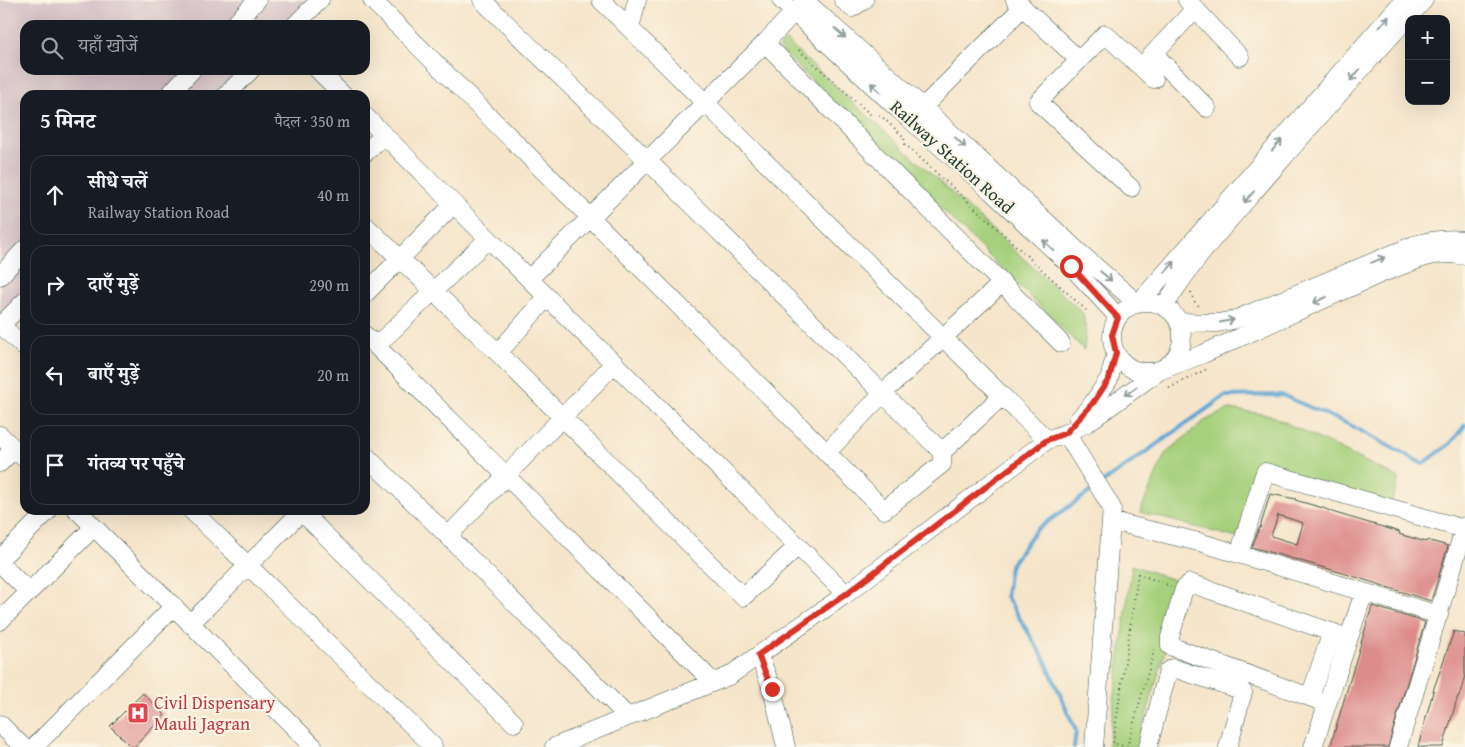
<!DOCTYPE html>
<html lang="hi">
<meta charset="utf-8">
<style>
body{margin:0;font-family:"Gentium Book Plus","Noto Serif Devanagari",serif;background:#242831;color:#f1f3f6}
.controls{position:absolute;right:15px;top:15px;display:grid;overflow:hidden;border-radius:10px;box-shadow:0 5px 20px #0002}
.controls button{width:45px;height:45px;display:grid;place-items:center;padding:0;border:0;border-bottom:1px solid #363941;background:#171b24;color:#f1f3f6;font:25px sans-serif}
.stop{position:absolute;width:15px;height:15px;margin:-11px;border:4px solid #d93025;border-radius:50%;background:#fff}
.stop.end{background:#d93025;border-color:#fff;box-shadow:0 1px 5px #0008}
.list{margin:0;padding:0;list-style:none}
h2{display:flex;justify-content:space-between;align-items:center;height:65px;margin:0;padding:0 20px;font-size:21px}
h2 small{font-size:16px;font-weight:400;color:#9ea1a6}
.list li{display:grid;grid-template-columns:32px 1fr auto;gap:15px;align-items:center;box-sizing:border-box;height:80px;margin:0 10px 10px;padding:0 10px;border:1px solid #363941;border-radius:15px}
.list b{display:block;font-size:19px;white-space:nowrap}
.list p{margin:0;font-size:16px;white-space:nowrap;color:#9ea1a6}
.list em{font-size:16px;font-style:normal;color:#9ea1a6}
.icon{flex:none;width:28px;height:28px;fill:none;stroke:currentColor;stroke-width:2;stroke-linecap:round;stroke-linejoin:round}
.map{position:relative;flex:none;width:1465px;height:747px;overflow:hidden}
.search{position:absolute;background:#171b24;box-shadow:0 5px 20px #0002;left:20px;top:20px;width:350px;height:55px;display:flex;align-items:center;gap:12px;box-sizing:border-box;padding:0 18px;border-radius:15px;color:#9ea1a6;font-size:19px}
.panel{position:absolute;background:#171b24;box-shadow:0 5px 20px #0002;left:20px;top:90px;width:350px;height:425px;border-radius:15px}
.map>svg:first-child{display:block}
.industrial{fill:#d2bdc5}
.green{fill:#a5d07c;stroke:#628658}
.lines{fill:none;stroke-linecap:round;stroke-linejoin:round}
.stream{stroke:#5da6d4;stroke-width:4}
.building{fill:#dd8c8b;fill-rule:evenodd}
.minor-casing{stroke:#3f564a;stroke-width:19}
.path{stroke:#3f564a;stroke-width:2;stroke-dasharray:1 4;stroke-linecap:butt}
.minor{stroke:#fff;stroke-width:18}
.oneway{stroke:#8f9e9a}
.route{stroke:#d93025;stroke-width:6}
.labels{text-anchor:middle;stroke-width:4.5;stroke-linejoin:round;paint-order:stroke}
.street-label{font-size:18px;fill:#1f3d34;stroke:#fcf5e5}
.health-label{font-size:18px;fill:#be3a42;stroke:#fcf5e5;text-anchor:start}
</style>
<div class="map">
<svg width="1465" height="747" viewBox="0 0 1465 747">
<rect width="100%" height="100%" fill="#fcf5e5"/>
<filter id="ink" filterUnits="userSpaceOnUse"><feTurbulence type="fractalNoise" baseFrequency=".02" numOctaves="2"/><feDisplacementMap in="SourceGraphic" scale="10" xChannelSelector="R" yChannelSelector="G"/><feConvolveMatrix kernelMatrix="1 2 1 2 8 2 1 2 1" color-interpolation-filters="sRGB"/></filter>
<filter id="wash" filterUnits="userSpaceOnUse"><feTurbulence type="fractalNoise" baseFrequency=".0096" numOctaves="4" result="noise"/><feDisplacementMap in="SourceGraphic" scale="20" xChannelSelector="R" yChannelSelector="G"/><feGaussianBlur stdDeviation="1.12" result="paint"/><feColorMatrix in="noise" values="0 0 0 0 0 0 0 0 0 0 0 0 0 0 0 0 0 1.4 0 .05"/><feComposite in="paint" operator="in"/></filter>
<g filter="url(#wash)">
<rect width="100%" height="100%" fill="#f5e5ca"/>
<path class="industrial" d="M0,0H307L283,25H25V70H240L216,95H25V295L0,321Z"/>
<path class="green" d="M786,41L1083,313L1086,331L1084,350L779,48Z
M1229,409L1270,415L1399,478L1391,503L1261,465L1237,538L1140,512L1165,454L1204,421Z
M1132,565L1185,584L1137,747H1108Z"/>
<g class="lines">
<path class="stream" d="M1102,483L1225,396L1282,395L1348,424L1423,464L1451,443L1465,425
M1074,747L1076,731L1045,660L1006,596L1010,566L1036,530L1094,489"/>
</g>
<g id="blocks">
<path class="building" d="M1270,494L1296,499L1295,500L1323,508L1335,513L1400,532L1399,534L1426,542L1427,540L1448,546L1431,601L1346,574L1252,547L1259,528H1260ZM1278,515L1303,523L1297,544L1271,536Z
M1372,606L1425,622L1388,747H1330Z
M1454,631L1465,634V675L1462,687L1459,696H1458L1443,747H1418L1434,688Z
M143,693L165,715L134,747H131L110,726Z"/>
</g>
</g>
<g filter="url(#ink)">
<use href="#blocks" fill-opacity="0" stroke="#3f564a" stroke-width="1"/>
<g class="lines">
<g class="minor-casing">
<path id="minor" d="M372,0L884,510L942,464V452L1002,396
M482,0L647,160L942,452
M601,0L1047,440
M781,0L898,109L992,192L1071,266L1118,317
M804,0L926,110L1081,254L1138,304L1404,0
M843,0L852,8L864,0
M1015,0L1079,60
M1187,0L1240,57
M234,25L257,0
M295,25L320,0
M630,28L637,0
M765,43L1061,343
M1154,54L1207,108
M1141,67L1195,9
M318,70L343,95
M169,95L192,70
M226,95L251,70
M923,107L1023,7
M365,116L846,594
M365,153L384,135
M1131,188L1038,102L1105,34L1154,79
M365,225L498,353L743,597L798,546
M0,276L25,249
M529,279L765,43L794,12
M365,294L454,204
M1112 337a35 35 0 1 1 70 0a35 35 0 1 1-70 0Z
M1164,307C1193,258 1233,216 1270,173C1320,115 1371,57 1424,0
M1179,322L1217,323L1234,320L1414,245C1431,240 1447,238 1465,240
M1,325L25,348
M0,326L25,301
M365,335L713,682
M376,346L488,239
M498,353L547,297
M1078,420L1093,403L1109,379L1116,353
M1066,433L1112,508L1094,747
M0,435L25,459
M829,454L830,449L883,393L1002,283
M365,455L448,536L628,717
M0,463L14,449
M77,510L314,747
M191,510L433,746
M300,510L514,723
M1111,521L1199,542L1439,615
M448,536L615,363
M1239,554L1265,472L1464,529
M0,559L49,510
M0,563L29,592
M0,621L94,527
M190,624L303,510
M759,655L772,689L786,747
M1310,697L1332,632
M1326,703L1170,646V637L1184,589L1190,583L1348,638
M0,724L23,747
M34,747L174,606
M554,747L729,676L846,594L1047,440L1066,433L1087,423L1159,371L1203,354L1382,273L1419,259L1433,255L1453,254L1465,256
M1148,747L1168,671L1173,668L1241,690L1243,692L1228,747
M1313,747L1364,592
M1398,747L1465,526"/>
</g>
<path class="path" d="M799,50L871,115L881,116L904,137L905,144L1086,310
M1191,292L1194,301L1200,307
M1169,388L1207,369
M1127,747L1155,648
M1127,747L1113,743L1138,574L1171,586"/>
<use href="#minor" class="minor"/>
</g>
<defs><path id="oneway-shaft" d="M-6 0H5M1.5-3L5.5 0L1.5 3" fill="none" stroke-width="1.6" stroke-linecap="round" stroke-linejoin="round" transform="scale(1.25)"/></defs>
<g class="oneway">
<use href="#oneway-shaft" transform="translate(1384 22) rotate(-49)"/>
<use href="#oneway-shaft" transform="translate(840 33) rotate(42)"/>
<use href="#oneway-shaft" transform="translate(1355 75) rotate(131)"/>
<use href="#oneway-shaft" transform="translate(876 88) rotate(-137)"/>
<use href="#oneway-shaft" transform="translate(960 142) rotate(43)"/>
<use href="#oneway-shaft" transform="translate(1277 145) rotate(-49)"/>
<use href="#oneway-shaft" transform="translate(1249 197) rotate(131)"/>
<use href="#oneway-shaft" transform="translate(1048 245) rotate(-137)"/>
<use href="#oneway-shaft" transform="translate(1378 260) rotate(-22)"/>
<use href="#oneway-shaft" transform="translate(1170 267) rotate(-49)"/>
<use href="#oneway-shaft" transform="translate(1106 276) rotate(40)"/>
<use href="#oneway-shaft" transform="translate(1320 300) rotate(156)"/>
<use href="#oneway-shaft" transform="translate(1227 321) rotate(-12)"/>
<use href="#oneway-shaft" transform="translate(1131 391) rotate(144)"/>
</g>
</g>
<g class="lines" filter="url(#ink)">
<path class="route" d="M772,689L758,655L846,594L1047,440L1066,433L1093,403L1109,379L1116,353L1112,335L1118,318L1071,266"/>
</g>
<defs>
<g id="hospital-square" transform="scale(1.125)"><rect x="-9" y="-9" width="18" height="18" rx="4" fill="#e0444e" stroke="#fcf5e5"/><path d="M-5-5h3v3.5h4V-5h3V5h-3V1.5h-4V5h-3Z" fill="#fff"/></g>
</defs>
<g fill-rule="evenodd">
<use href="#hospital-square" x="138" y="713"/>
</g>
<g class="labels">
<g class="street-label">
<text transform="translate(952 157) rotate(42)" y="6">Railway Station Road</text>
</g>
<g class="health-label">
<text x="154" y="709">Civil Dispensary<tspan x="154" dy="21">Mauli Jagran</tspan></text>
</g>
</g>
</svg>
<div class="controls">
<button>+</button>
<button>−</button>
</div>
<div class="stop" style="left:1071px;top:266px"></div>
<div class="stop end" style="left:772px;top:689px"></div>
<div class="search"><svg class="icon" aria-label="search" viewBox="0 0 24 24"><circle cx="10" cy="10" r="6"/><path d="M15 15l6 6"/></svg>यहाँ खोजें</div>
<section class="panel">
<h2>5 मिनट<small>पैदल · 350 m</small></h2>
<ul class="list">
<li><svg class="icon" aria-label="ahead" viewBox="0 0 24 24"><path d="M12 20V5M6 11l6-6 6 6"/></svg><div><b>सीधे चलें</b><p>Railway Station Road</p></div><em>40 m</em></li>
<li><svg class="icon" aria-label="right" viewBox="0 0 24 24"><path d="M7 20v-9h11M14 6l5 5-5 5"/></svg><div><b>दाएँ मुड़ें</b></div><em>290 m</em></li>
<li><svg class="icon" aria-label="left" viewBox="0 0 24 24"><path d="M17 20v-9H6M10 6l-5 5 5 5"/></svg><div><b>बाएँ मुड़ें</b></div><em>20 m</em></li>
<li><svg class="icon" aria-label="arrive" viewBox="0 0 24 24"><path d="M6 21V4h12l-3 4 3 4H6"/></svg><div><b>गंतव्य पर पहुँचे</b></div></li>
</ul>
</section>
</div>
